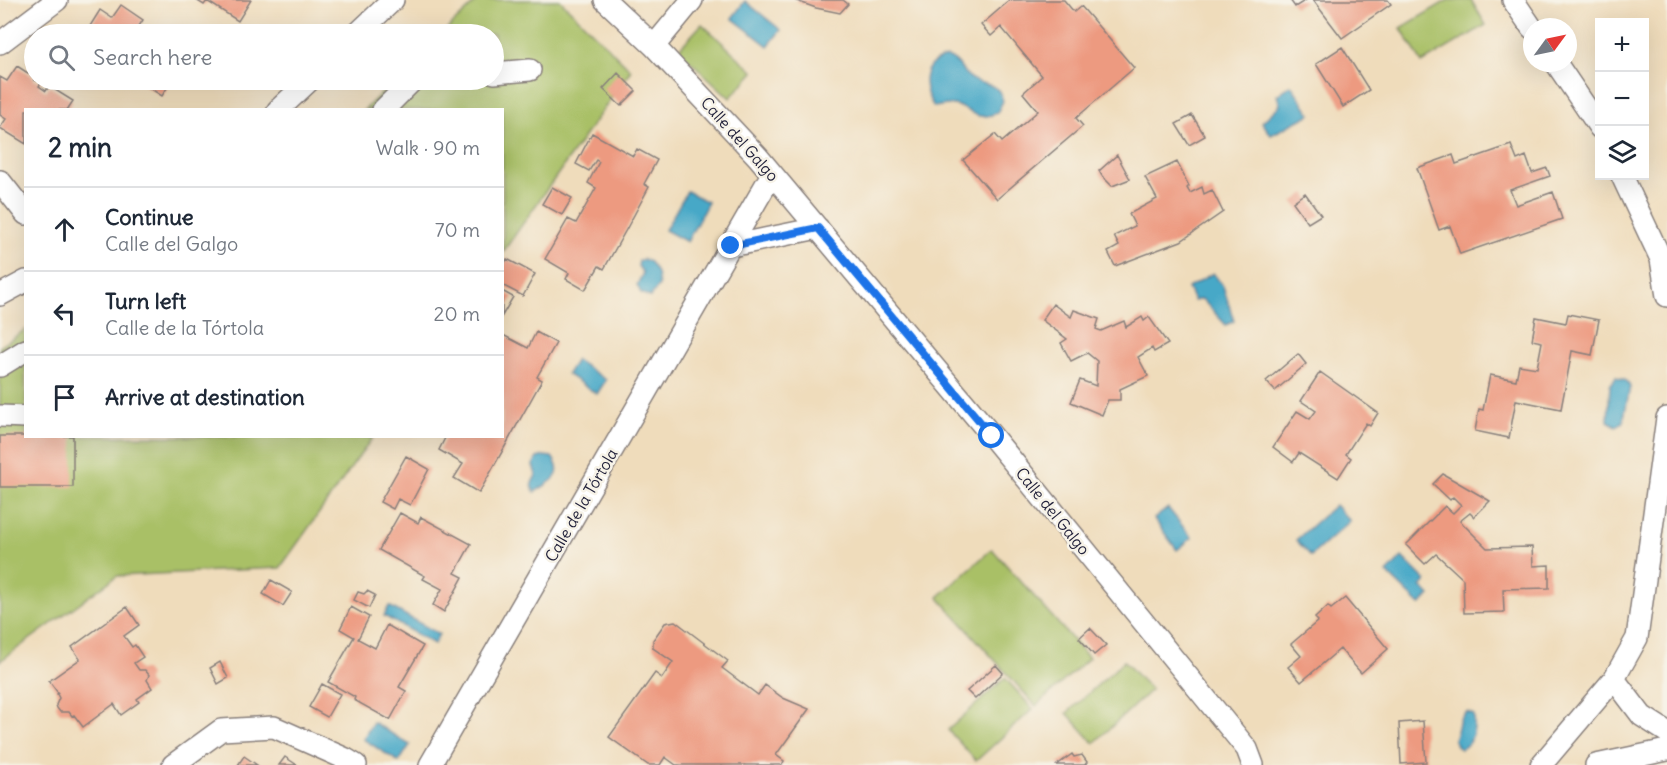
<!DOCTYPE html>
<meta charset="utf-8">
<style>
body{margin:0;font-family:Delius,sans-serif;background:#f2f2f3;color:#1f2937}
.controls{position:absolute;right:18px;top:18px;display:grid;overflow:hidden;border-radius:0px;box-shadow:0 6px 24px #0002}
.controls button{width:54px;height:54px;display:grid;place-items:center;padding:0;border:0;border-bottom:2px solid #e0e1e3;background:#fff;color:#1f2937;font:30px sans-serif}
.compass{position:absolute;left:1523px;top:18px;width:54px;height:54px;border-radius:50%;background:#fff;box-shadow:0 6px 24px #0002;rotate:57deg}
.stop{position:absolute;width:18px;height:18px;margin:-14px;border:4px solid #1a73e8;border-radius:50%;background:#fff}
.stop.end{background:#1a73e8;border-color:#fff;box-shadow:0 2px 6px #0008}
.list{margin:0;padding:0;list-style:none}
h2{display:flex;justify-content:space-between;align-items:center;height:78px;margin:0;padding:0 24px;font-size:26px}
h2 small{font-size:20px;font-weight:400;color:#747a83}
.list li{display:grid;grid-template-columns:39px 1fr auto;gap:18px;align-items:center;box-sizing:border-box;height:84px;padding:0 24px;border-top:2px solid #e0e1e3}
.list b{display:block;font-size:22px;white-space:nowrap}
.list p{margin:0;font-size:20px;white-space:nowrap;color:#747a83}
.list em{font-size:20px;font-style:normal;color:#747a83}
.icon{flex:none;width:33px;height:33px;fill:none;stroke:currentColor;stroke-width:2;stroke-linecap:round;stroke-linejoin:round}
.map{position:relative;flex:none;width:1667px;height:765px;overflow:hidden}
.search{position:absolute;background:#fff;box-shadow:0 6px 24px #0002;left:24px;top:24px;width:480px;height:66px;display:flex;align-items:center;gap:15px;box-sizing:border-box;padding:0 21px;border-radius:33px;color:#747a83;font-size:22px}
.panel{position:absolute;background:#fff;box-shadow:0 6px 24px #0002;left:24px;top:108px;width:480px;height:330px;border-radius:0px}
.map>svg:first-child{display:block}
.green{fill:#a9c066;stroke:#667150;stroke-width:1.5}
.water{fill:#47a8c7;stroke:#346581;stroke-width:1.5}
.building{fill:#ed9a80}
.lines{fill:none;stroke-linecap:round;stroke-linejoin:round}
.street-casing{stroke:#887f7b;stroke-width:24}
.street{stroke:#fff;stroke-width:21}
.route{stroke:#1a73e8;stroke-width:8}
.labels{text-anchor:middle;stroke-width:5;stroke-linejoin:round;paint-order:stroke}
.street-label{font-size:16px;fill:#22223b;stroke:#f7f3e8}
</style>
<div class="map">
<svg width="1667" height="765" viewBox="0 0 1667 765">
<rect width="100%" height="100%" fill="#f7f3e8"/>
<filter id="ink" filterUnits="userSpaceOnUse"><feTurbulence type="fractalNoise" baseFrequency=".0167" numOctaves="2"/><feDisplacementMap in="SourceGraphic" scale="12" xChannelSelector="R" yChannelSelector="G"/><feConvolveMatrix kernelMatrix="1 2 1 2 8 2 1 2 1" color-interpolation-filters="sRGB"/></filter>
<filter id="wash" filterUnits="userSpaceOnUse"><feTurbulence type="fractalNoise" baseFrequency=".008" numOctaves="4" result="noise"/><feDisplacementMap in="SourceGraphic" scale="24" xChannelSelector="R" yChannelSelector="G"/><feGaussianBlur stdDeviation="1.35" result="paint"/><feColorMatrix in="noise" values="0 0 0 0 0 0 0 0 0 0 0 0 0 0 0 0 0 1.4 0 .05"/><feComposite in="paint" operator="in"/></filter>
<g filter="url(#wash)">
<rect width="100%" height="100%" fill="#efdcbb"/>
<path class="green" d="M478,0H560L631,70L503,252L502,110H364L395,80H494V34H442Z
M1448,0H1471L1486,25L1422,63L1401,28Z
M702,24L754,72L730,98L678,50Z
M25,330L26,436L373,437L280,568L117,576L0,661V347Z
M992,549L1089,658L1036,706L938,597Z
M1124,661L1151,690L1094,743L1067,713Z
M1005,678L1033,709L976,761L948,730Z"/>
<path class="water" d="M745,1L781,30L768,46L732,18Z
M947,57C959,61 960,70 969,77C982,88 998,79 1003,101L997,113C973,122 974,110 954,105C949,104 940,106 934,107C921,88 920,63 947,57Z
M1291,85L1311,114L1271,135L1262,122L1280,105L1277,95Z
M687,191L708,202L687,242L665,230Z
M643,259L650,262L657,273L659,286L650,297L641,293L637,285L643,273L638,266L639,261Z
M1213,273L1223,286L1234,321L1226,325L1202,299L1194,301L1188,288Z
M576,360L606,380L597,394L567,374Z
M1616,377L1627,381L1630,387L1623,422L1617,426L1608,421L1610,384Z
M544,456L552,457C567,477 549,482 535,492C528,484 533,483 536,475L533,465L537,458Z
M1335,505L1350,521L1311,556L1296,540Z
M1168,508L1192,538L1177,550L1154,519Z
M1402,557L1426,581L1421,587L1430,596L1420,605L1387,573Z
M389,606L439,634L434,644L384,616Z
M1467,712L1474,715C1475,729 1474,742 1461,749L1458,747L1454,739C1460,730 1456,717 1467,712Z
M373,722L410,745L399,762L363,739Z"/>
<g id="blocks">
<path class="building" d="M196,0H251L238,21L207,1L204,5Z
M794,0H843L848,4L840,13L816,8Z
M1010,0H1064L1074,12L1081,6L1134,68L1076,118L1083,126L997,199L963,160L995,134L1002,142L1038,111L1023,93L1042,76L1001,27L991,36L981,25Z
M1290,0H1306L1295,7Z
M1313,0H1388L1391,4L1342,38Z
M121,5L143,20L139,26L148,32L152,26L166,34H85L100,10L112,18Z
M1342,47L1369,90L1343,107L1316,64Z
M17,66L34,77V80L42,82L39,86L46,91L49,86L73,101L67,110H26V144L0,128L6,119L0,115V77L7,81Z
M618,73L636,91L621,106L603,89Z
M137,80H172L162,96Z
M1192,115L1205,136L1189,145L1176,124Z
M592,133L633,156L637,149L657,160L644,184L649,187L627,228L604,269L599,266L585,290L566,279L569,273L545,259L568,219L576,223L596,188L588,183L599,162L596,160L589,171L576,164Z
M1511,145L1517,160L1526,156L1532,173L1547,168L1550,176L1510,190L1516,205L1553,192L1562,219L1460,254L1450,226L1439,230L1417,168L1453,155L1456,164Z
M1117,155L1130,179L1112,186L1102,176L1099,171Z
M1177,162L1189,186L1187,188L1190,193L1202,187L1204,194L1212,190L1223,212L1181,241L1115,266L1108,252L1119,246L1114,236L1135,226L1129,214L1157,199L1145,177Z
M552,187L572,198L562,215L542,204Z
M1305,193L1321,215L1308,223L1293,202Z
M507,259L535,274L523,296L502,285V268Z
M502,291L513,297L502,316Z
M1053,304L1071,317L1074,310L1099,319L1096,329L1101,331L1124,321L1126,327L1142,317L1144,321L1149,317L1168,344L1154,352L1152,348L1138,357L1148,376L1120,389V400H1108L1102,415L1071,402L1080,380L1096,386L1097,361L1087,353L1071,361L1061,343L1067,339L1042,320Z
M1568,314L1599,320L1592,355L1572,351L1561,409L1516,400L1509,438L1475,431L1479,409L1483,410L1490,375L1516,380L1519,365L1537,368L1542,342L1532,340L1536,317L1566,323Z
M536,332L556,343L537,377L542,380L479,493L454,478L463,464L439,450L446,436H502V336L503,335L528,348Z
M1298,354L1306,364L1275,391L1266,381Z
M1320,372L1378,413L1370,426L1366,423L1346,454L1351,458L1338,478L1299,453L1293,462L1273,447L1297,411L1310,419L1316,411L1301,401Z
M0,436H73V487H0Z
M406,456L429,469L410,505L398,499L393,509L380,502Z
M1443,474L1490,501L1474,517L1470,513L1460,521L1487,548L1532,547L1533,566L1549,565V588L1503,589L1504,612L1464,613L1463,579L1436,554L1425,564L1406,545L1445,506L1453,513L1461,505L1453,497L1450,500L1433,484Z
M400,513L418,523L421,517L471,544L455,573L463,577L444,612L433,605L442,589L423,579L425,576L379,550Z
M271,580L292,592L283,606L263,594Z
M367,591L375,595L369,608L354,600L358,592L364,594Z
M1345,598L1388,649L1361,673L1340,649L1301,682L1288,667L1301,656L1291,644L1318,621L1315,618L1328,606L1331,609Z
M127,607L139,625L124,636L132,647L135,645L143,657L134,663L139,670H145L149,675L147,680L152,688L137,699L139,702L121,715L114,704L83,727L74,715L72,716L69,712H60L57,708L56,705L59,698L57,694L58,693L49,681L80,659L72,647Z
M351,607L369,617L358,639L375,648L387,625L423,646L399,687L406,691L390,720L354,700L355,697L328,682L354,637L340,629Z
M675,621L728,661L722,668L758,695L765,685L783,698L809,709L776,755L784,761L782,765H676L665,757L660,765H648L609,737L655,673L662,678L673,662L653,648V640L665,623Z
M1090,628L1106,645L1094,655L1079,638Z
M220,662L228,678L218,684L210,668Z
M996,665L1003,673L975,699L967,691Z
M322,684L340,694L327,717L309,707Z
M1423,721L1426,762L1401,764L1399,723Z
M1072,754L1074,757L1082,755L1087,762L1085,765H1057Z
M244,756L257,765H238Z
M285,757L297,765H279Z"/>
</g>
</g>
<g filter="url(#ink)">
<use href="#blocks" fill-opacity="0" stroke="#887f7b" stroke-width="1.5"/>
<g class="lines">
<g class="street-casing">
<path id="street" d="M605,0L654,46L758,157L992,436L1247,749L1253,765
M1513,0L1532,28
M357,34L393,0
M0,43L57,0
M654,46L692,0
M1556,63L1600,128
M494,73L530,70
M278,110L310,80
M383,110L413,80
M1622,176L1661,259L1667,296
M0,181L26,214
M731,246L818,228
M0,295L26,281
M0,366L26,350
M0,416L26,417
M1614,679L1642,716L1667,732
M173,765L221,730L274,727L346,759L356,765
M430,765L772,174
M1541,765L1614,679L1637,638L1667,418
M1596,765L1667,750"/>
</g>
<use href="#street" class="street"/>
</g>
</g>
<g class="lines" filter="url(#ink)">
<path class="route" d="M731,246L818,228L992,436"/>
</g>
<g class="labels">
<g class="street-label">
<text transform="translate(740 139) rotate(48)" y="6">Calle del Galgo</text>
<text transform="translate(581 505) rotate(-60)" y="6">Calle de la Tórtola</text>
<text transform="translate(1053 511) rotate(51)" y="6">Calle del Galgo</text>
</g>
</g>
</svg>
<div class="controls">
<button>+</button>
<button>−</button>
<button><svg class="icon" aria-label="layers" viewBox="0 0 24 24"><path d="M12 4l9 5-9 5-9-5zM3 14l9 5 9-5"/></svg></button>
</div>
<svg class="compass" viewBox="-18 -18 36 36"><path d="M0-13l5 13h-10z" fill="#e53935"/><path d="M0 13l5-13h-10z" fill="#747a83"/></svg>
<div class="stop" style="left:992px;top:436px"></div>
<div class="stop end" style="left:731px;top:246px"></div>
<div class="search"><svg class="icon" aria-label="search" viewBox="0 0 24 24"><circle cx="10" cy="10" r="6"/><path d="M15 15l6 6"/></svg>Search here</div>
<section class="panel">
<h2>2 min<small>Walk · 90 m</small></h2>
<ul class="list">
<li><svg class="icon" aria-label="ahead" viewBox="0 0 24 24"><path d="M12 20V5M6 11l6-6 6 6"/></svg><div><b>Continue</b><p>Calle del Galgo</p></div><em>70 m</em></li>
<li><svg class="icon" aria-label="left" viewBox="0 0 24 24"><path d="M17 20v-9H6M10 6l-5 5 5 5"/></svg><div><b>Turn left</b><p>Calle de la Tórtola</p></div><em>20 m</em></li>
<li><svg class="icon" aria-label="arrive" viewBox="0 0 24 24"><path d="M6 21V4h12l-3 4 3 4H6"/></svg><div><b>Arrive at destination</b></div></li>
</ul>
</section>
</div>
